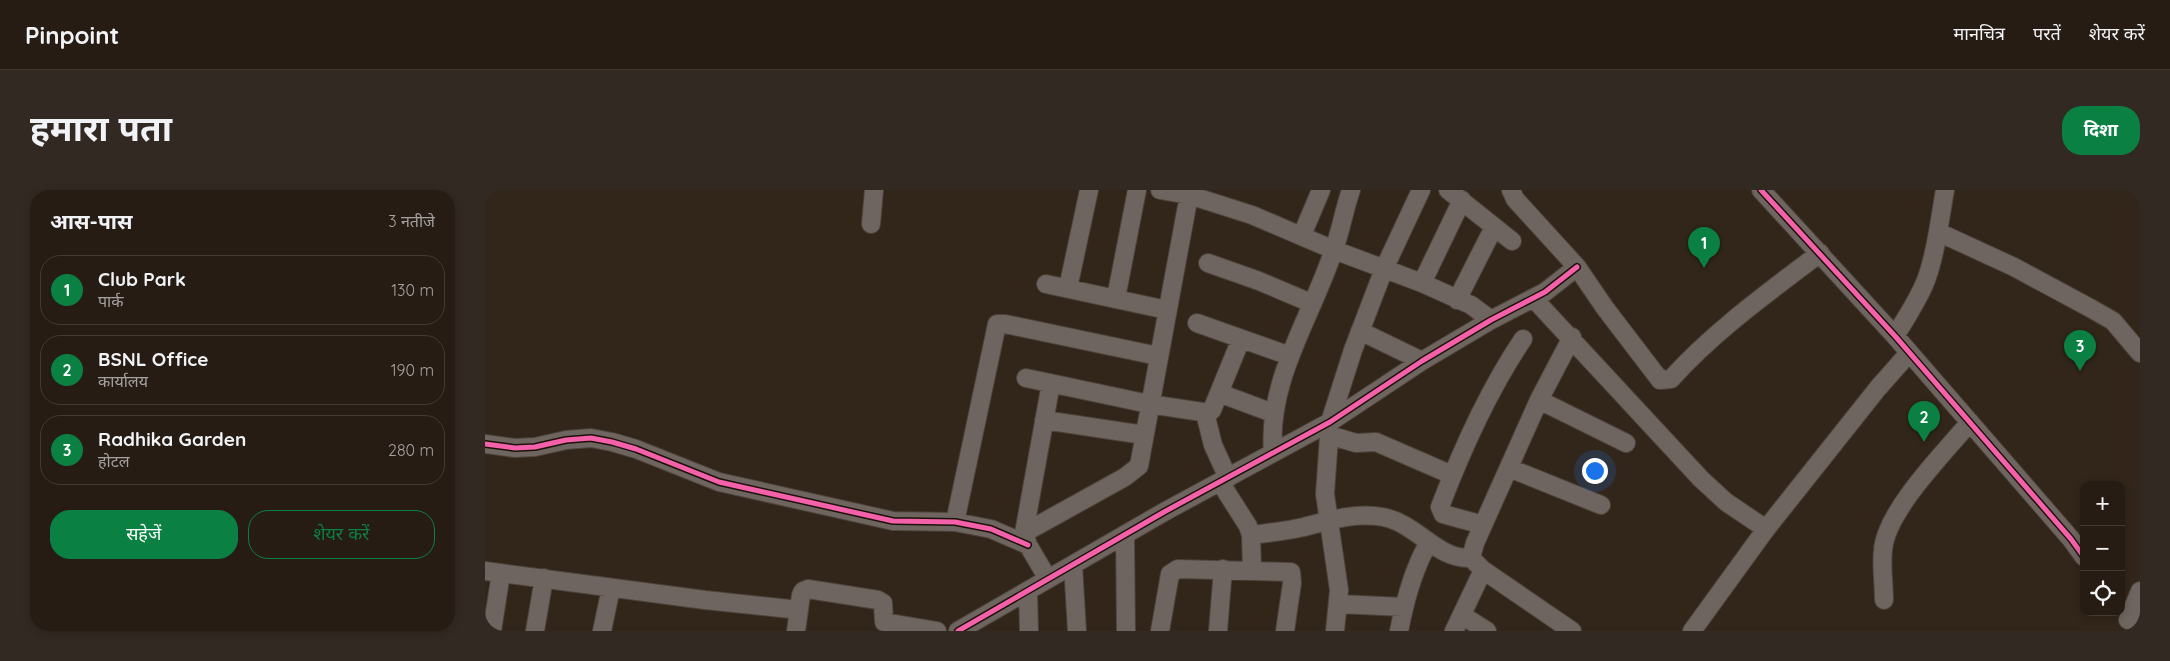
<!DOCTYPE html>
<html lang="hi">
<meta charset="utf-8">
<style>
body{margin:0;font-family:Quicksand,"Noto Sans Devanagari",sans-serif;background:#322922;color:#f1f3f6}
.controls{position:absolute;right:15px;bottom:15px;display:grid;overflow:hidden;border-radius:10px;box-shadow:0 2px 8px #0003}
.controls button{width:45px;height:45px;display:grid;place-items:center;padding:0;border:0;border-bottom:1px solid #423a34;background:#261c14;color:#f1f3f6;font:25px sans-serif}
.you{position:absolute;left:1109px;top:280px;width:18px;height:18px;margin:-12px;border:4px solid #fff;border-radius:50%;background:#1a73e8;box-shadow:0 0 0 8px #1a73e833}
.badge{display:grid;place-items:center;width:32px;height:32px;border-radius:50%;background:#0b8043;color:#fff;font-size:16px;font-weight:700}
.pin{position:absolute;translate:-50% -41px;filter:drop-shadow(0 1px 2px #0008)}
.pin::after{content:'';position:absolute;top:26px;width:18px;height:15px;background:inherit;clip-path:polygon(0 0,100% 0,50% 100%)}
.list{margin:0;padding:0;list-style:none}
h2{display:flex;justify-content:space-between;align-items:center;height:65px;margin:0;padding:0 20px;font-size:21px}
h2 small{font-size:16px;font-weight:400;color:#a4a1a0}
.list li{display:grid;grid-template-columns:32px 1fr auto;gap:15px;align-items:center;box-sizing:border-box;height:70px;margin:0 10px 10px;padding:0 10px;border:1px solid #423a34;border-radius:20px}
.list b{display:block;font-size:19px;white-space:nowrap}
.list p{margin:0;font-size:16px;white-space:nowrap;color:#a4a1a0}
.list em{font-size:16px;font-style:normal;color:#a4a1a0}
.actions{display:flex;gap:10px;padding:15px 20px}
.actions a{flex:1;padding:11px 0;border:1px solid #0b8043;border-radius:20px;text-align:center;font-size:18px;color:#0b8043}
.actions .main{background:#0b8043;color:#fff}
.icon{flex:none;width:28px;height:28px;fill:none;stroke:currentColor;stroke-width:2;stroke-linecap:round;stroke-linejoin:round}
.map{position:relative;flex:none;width:1655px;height:441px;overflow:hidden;border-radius:20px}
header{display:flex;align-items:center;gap:30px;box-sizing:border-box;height:70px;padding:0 25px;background:#261c14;border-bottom:1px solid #423a34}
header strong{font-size:24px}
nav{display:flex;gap:28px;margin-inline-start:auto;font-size:18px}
.intro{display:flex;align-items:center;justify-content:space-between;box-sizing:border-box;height:120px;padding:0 30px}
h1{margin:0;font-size:35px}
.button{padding:12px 22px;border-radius:20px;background:#0b8043;color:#fff;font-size:18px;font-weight:700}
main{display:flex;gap:30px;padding:0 30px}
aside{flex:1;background:#261c14;border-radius:20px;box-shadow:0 2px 8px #0003}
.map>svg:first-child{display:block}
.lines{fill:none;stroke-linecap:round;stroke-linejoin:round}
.minor-casing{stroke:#4c4339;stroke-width:20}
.minor{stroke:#6e6560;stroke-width:18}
.cycleway-casing{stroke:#1c1208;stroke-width:8}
.cycleway{stroke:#f560ab;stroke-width:5}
</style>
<header>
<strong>Pinpoint</strong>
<nav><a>मानचित्र</a><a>परतें</a><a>शेयर करें</a></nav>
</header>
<div class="intro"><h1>हमारा पता</h1><a class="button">दिशा</a></div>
<main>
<aside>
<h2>आस-पास<small>3 नतीजे</small></h2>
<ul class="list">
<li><span class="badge">1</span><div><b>Club Park</b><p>पार्क</p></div><em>130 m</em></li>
<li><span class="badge">2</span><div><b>BSNL Office</b><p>कार्यालय</p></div><em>190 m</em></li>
<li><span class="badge">3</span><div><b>Radhika Garden</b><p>होटल</p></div><em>280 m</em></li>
</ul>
<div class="actions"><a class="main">सहेजें</a><a>शेयर करें</a></div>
</aside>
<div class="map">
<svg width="1655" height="441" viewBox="0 0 1655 441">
<rect width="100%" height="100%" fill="#32261a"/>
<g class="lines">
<g class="minor-casing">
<path id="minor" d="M675,0L704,5L767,25L849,60L937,93L986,115L1006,130
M963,0L1027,51
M1026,0L1030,9L1092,77L1120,118L1175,190L1186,189C1229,141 1284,102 1335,63
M1276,0L1410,146L1586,349L1599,367
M386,34L389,0
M1453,42L1529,77L1607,119L1628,131L1655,163
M817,45L836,0
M723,73L774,91L826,113
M937,93L977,10
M561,94L682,120
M583,98L604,0
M631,108L652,0
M1049,109L1216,289L1241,312L1281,339
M972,110L1009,37
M712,133L805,166
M875,141L937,171
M1410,146C1420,130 1431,113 1439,95C1450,70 1455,28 1460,0
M1087,147L1054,210L990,353L986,368L998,380L1087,441
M541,188L664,214L724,223L727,220L756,149
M734,203L788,223
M1054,210L1141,253
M720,223L728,255L743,288
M559,230L659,245
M844,245L871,253L891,252L967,285
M0,254L30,258L50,257L81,250L106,248L127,252L151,259L234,292L408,331L470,332L506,339L543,355
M788,263C782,189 827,127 849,59C856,40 859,20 866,0
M1024,278L1116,315
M735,292L763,336L766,345L767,379
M470,332L512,134H520L673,166
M998,335L958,324L955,317C977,259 1003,201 1038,149
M539,343L640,287L654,276L704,5
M640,345L641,441
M766,345C783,343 801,341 819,337C845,330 871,322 898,327C933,334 952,370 986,368
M588,375L592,441
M0,381L220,410L314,420
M563,389L543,355L539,343L566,193
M543,401L544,441
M1399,410C1399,394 1396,376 1398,360C1401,321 1459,263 1485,232
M854,414L919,417
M977,425L1002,441
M1643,430L1655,401
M7,441L16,383
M50,441L59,388
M117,441L126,398
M311,441L316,405L318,401L323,399L393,410L398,413L399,432L452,441
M473,441L679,322L845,232L937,171L1006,130L1060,102L1092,77
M675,441L685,384L693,379L806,382L807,393L800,441
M733,441L738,379
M850,441L854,400L840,304L845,232L868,160L899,79L936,0
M914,441C920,410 928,379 944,352
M969,441L998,380
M1207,441L1281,339L1393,198L1424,163"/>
</g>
<use href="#minor" class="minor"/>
<g class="cycleway-casing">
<path id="cycleway" d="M1276,0L1410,146L1586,349L1599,367
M0,254L30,258L50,257L81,250L106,248L127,252L151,259L234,292L408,331L470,332L506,339L543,355
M473,441L679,322L845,232L937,171L1006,130L1060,102L1092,77"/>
</g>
<use href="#cycleway" class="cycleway"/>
</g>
</svg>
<div class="controls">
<button>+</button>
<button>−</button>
<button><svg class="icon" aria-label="locate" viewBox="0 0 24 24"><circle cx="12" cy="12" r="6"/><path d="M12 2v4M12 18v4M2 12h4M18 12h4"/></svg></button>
</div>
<div class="you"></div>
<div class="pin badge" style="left:1219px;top:78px">1</div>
<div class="pin badge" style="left:1439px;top:252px">2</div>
<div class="pin badge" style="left:1595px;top:181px">3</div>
</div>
</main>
